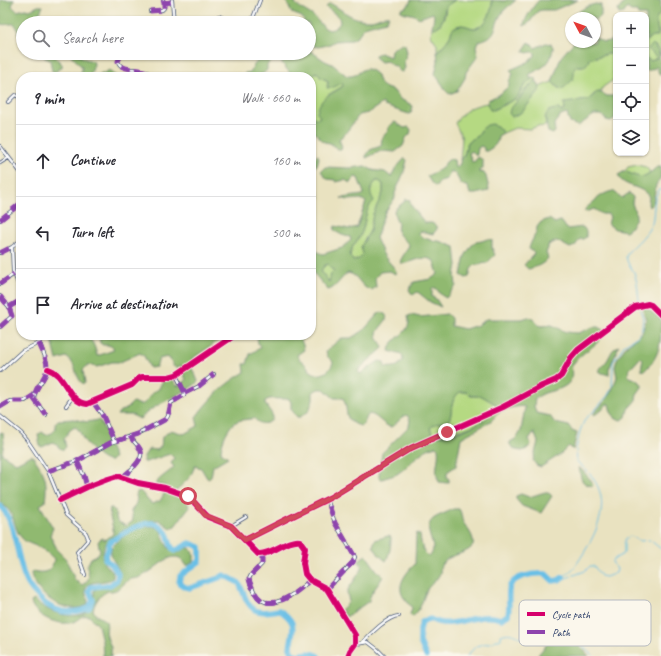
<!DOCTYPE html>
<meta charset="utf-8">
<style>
body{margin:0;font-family:Caveat,sans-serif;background:#f2f2f3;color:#2b2b33}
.controls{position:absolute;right:12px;top:12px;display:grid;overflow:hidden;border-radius:8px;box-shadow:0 1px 3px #0004}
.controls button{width:36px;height:36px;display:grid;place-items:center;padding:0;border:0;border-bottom:1px solid #e1e1e2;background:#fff;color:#2b2b33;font:20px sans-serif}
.compass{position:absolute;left:565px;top:12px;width:36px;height:36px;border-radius:50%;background:#fff;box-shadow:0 1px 3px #0004;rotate:311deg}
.stop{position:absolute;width:12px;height:12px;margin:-9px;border:3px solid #d1495b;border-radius:50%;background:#fff}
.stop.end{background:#d1495b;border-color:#fff;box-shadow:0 1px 4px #0008}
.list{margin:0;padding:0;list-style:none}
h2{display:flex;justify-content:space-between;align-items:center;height:52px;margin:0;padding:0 16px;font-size:17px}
h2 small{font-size:13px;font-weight:400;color:#7c7c81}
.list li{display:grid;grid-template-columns:26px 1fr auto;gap:12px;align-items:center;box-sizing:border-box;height:72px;padding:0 16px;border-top:1px solid #e1e1e2}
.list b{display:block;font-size:15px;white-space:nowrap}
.list em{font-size:13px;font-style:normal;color:#7c7c81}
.icon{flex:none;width:22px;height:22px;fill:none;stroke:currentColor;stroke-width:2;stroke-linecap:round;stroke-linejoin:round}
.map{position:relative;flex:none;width:661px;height:656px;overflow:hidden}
.search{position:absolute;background:#fff;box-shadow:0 1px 3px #0004;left:16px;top:16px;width:300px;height:44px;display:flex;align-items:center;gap:10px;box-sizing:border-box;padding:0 14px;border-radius:22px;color:#7c7c81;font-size:15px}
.panel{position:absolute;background:#fff;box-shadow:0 1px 3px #0004;left:16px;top:72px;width:300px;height:268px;border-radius:16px}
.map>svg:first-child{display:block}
.green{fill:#b5d982;stroke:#688470}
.forest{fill:#90b970;stroke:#567467;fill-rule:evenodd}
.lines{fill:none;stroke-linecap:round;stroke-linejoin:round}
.stream{stroke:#69bfe6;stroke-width:1}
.river{stroke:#69bfe6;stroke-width:5.5}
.minor-casing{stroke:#3a4a6d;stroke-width:4}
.minor{stroke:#fff;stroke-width:2.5}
.quiet{stroke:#8e44ad;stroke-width:5;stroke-dasharray:10 5;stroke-linecap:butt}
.cycleway-casing{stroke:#fbf7ec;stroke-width:8}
.cycleway{stroke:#d6006c;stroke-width:6}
.route{stroke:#d1495b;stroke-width:5}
.key{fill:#fbf7ec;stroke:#b8bbc1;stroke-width:1}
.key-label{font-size:11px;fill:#1b2f5e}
</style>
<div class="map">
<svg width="661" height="656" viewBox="0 0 661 656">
<rect width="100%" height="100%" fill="#fbf7ec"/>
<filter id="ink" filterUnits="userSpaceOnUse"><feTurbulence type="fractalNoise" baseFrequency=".025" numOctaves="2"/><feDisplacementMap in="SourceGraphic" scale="8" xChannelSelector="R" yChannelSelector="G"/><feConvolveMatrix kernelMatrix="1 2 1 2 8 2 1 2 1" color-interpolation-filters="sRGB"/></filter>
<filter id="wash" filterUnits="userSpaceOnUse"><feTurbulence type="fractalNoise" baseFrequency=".012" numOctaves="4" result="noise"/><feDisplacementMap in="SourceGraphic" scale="16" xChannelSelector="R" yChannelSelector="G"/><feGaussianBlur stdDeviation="0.9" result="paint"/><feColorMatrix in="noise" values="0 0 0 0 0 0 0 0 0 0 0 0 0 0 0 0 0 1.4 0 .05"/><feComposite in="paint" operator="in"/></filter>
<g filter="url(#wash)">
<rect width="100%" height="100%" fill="#e9e2c0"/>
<path class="green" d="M455,0H492C493,9 487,26 476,28C469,29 464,22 455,27C450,30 452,34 449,38C446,43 441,47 437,52V44L431,35L432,27L433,28L440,25L445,15L446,6Z
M660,13H661V56L655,45L650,51L657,58L651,61L646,58V42L650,37H656L659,33L655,21Z
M613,53L616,54V68L613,73L616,74V78L603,87L600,92L594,94L588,100L576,102L565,106V110L545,118L546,125L543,127L538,126L530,129L515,128L503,133L497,126L482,129L477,136L468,142L464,155L460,161L462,138L455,123C465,109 472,106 487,103L490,109L505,105L510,101L517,98L524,86L532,79L531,78L537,79L524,91L516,103L522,112L538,92L539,87L552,82L559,89L563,88L566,84L571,81L573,71L576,66H582L588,59Z
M316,72L318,73L321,78L327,80L328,82L327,85L329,88L342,83L343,86L328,95L320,117L317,119L311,116V78Z
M637,165L646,167L650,172C641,181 635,176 625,171L628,167Z
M376,181H379L383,184V193L373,214L370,231L361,246L363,254L359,259L354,261L350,257C351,245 357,243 361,234C366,224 364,208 373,202C369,192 370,189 376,181Z
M328,264L335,270L330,277L329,282L321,271L324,266Z
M460,392H467L471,396H482L497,405C492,424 453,433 436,436L433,435L430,428C432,426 434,425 436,424C439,422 444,424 448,421C454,414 448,401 460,392Z"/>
<path class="forest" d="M0,0H14L12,6L17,11L25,9L30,10L38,6H43L35,23H23V38L18,35C17,17 10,27 0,24Z
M286,0H293C297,7 304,10 310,14C321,20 326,40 340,23L339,17L326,7L330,3C344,11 353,21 371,20C378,19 382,15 389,16L386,21L364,27L357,37L352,40L335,41L330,44L318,47L309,45V23H305L302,17L292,13Z
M411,0H455L446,6C443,15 444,24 435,28L432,27L434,16L433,13L419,18C413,12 405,15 400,10L408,6Z
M492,0L505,1L506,0H516C512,4 505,8 502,13C493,26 499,37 478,41L476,46L478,56L466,72L465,78L457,91L449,94L445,90L444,87L435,74L438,61L437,52C441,47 446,43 449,38C452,34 450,30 455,27C465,22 469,29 476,28C487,26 493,9 492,0Z
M539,0H578L554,10H542L538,11L529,23L524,26C524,19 534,5 539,0Z
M623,0H661V13C652,20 659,27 658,36L656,37H650L646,42V15H638L637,11H631L627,8L624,13L619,14L618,10L624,3Z
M596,4L601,5V16L595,21V18H575L574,16C579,10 589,5 596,4Z
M595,37L603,42L610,41L616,37V54H607L588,59L589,61L585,66H576C573,71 575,74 573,79C573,80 563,89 561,90L552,82L561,57L573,43L575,42H595Z
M529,42L535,48L546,43L551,44C554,47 553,49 552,53C550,65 540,69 530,74L529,77L532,79L524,86L517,98L493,110H490L487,103L488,100L500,94L509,86V81L513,74L510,70L528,62L535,56V53L532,52L527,53L523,51Z
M402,43L405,44L407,52L404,62L405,68L402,72C398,71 399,69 396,67C392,64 391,66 387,61L381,62L375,57V55L380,53L390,57L391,50Z
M653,44C661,51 661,64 661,75L659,74L657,67L648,71L646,70V58L651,61L657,58L648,49Z
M309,50L325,61L332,64L347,76C362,78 361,60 377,75C378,84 385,89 393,90L400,99L412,105L413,107L411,113L409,114L384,106L383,103L381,104L368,113L359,115L345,134L339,139L342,147L341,149H338L330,143L324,142L311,129V116L317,119L320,117L317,113C320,96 331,95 343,86L342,83L332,88H327L328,82L327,80L321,78L318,73L316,72L311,78L293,77L278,58L276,57L267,65V70C261,77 253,77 244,77L245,73L251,72L254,65L265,53H309Z
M41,53H58L56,55V58L62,64V67L55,72L52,71L50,60L45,58Z
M69,53H76L85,59L93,61L94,64L90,77H80V74L82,70V67Z
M109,70L117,77L99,76L101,73H105Z
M536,80L540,88L539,91L522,112L512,117L509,113L510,109L520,98L524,91Z
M597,92L602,93L607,96H616V117L611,121L606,120L602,115H594L578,126L570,123L567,114L560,116L554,124L555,132L553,134L548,132L545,118C547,110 552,109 559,109L561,112L565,110L564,103L588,100Z
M395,122L404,128L409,127L411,130L410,134L406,138L403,146L395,152L381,151L366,158V156L370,150L381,146L382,138L388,131L389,126Z
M492,124L497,126L503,133L498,136C498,145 493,147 487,151H484V148L481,146L478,148L477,154L476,156L472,151L469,153L472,162L475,161L478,157L483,160V168L479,171L481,173L483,172L486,176L489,189L488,191L476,194H470L468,187L461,184L455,173L450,171L447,179L440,181L436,187L432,184L427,176L441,169L446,162L450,159L454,160L455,167H458L464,155L468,142L477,136L482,129L487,125Z
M318,155L319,158L317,165L311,170V160Z
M405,158L407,160L404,172L395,193V198L385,212L379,228V230L376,238L384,256L395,269L396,271L395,274L390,271L380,272L375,278L376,287L372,290C360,289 360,275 348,273C340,278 337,288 328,290L311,270V245C314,249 318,253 323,254L342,248L351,240L350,237C343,236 339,234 334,230L335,226L349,229L357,227L366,202L361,199L348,200L341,198L363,195L364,193L358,178L355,177L350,183L345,180L336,182L335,180L327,179L321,171L325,167L350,168L365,166L372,170L385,172L391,177L396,168ZM376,181H379L383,184V193L373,214L370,231L361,246L363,254L359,259L354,261L350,257C351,244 358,242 362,232C366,221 365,208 374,201C369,191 369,190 376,181ZM328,264L331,269L334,270L331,274L329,282L321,271L324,266Z
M657,167H661V177L656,185L653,203L649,207L648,204L649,197C643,185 622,188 618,175L625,171C641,179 643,179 657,167Z
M311,182L316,187L320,197L311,202Z
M613,191L622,198L629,193L633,197L632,203L636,215V218L630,228L626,231L615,229L608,224L610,217L608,214H602L594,209L585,212V209C594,202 601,193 613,191Z
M406,199L410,200V204L425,223H432L437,227V229L433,234L420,231L419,234L422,237L433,241H439L455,247L457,265L455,275L456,286L446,298L441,295L436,288H432V297L436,299L441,307L430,302L419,293L417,292L413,295L409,290L414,282L431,279L438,274L434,261C423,254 413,262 402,264L400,262C402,256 407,251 409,245C403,236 395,236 398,224L395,216L394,210L404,202Z
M549,219L555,223L560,221L562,222L567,229L583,227L586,231V237L583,239H580L575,246L570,248L557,241L548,245V248L546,253L548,258C544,264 535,268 528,269L524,265L533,255L534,252L529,249C530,242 537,234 537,227L541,222Z
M487,239L492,240V248L495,255L487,263L475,265L471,269L469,277L466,278L461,275L465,256L472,245L476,242L482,241Z
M645,307L661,319C661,341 661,356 644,371L641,370L643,359L641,357L629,370L628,376L635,379L642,384V387L637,394L636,400L628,409L626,417L622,420L616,419L611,412L609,404H607L601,411L594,415L593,414L606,400L612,390L617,377L615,367L617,359L627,345L642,333L646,320L643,310Z
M382,312C395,319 376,326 377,336C378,341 382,343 383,348C375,356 365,362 358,371L360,374L379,361L384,362L385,367C393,368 399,367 403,360C403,350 395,354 389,351C390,339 407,335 409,323C409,320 408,318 408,316L411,315L420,317L447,314L451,318V326L465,329L478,325L486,319H522L528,317L533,318L538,325L541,326L552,325L566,332L578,333L593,327H598L603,330L604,335C596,347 581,352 573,364C569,370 576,379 565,386C554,393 547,389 535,399L534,406L536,413L550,416L555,423L569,426L572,431L577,433L573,450L569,446L561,454L541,467L536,465L533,460L538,442L534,432L529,439L531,444L527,449L522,451L516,450L510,445V442L517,438L521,431L525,407C521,405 504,409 501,411C498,414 495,417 492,420C482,427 471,432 461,438L456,466L447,472V478L449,479V482L447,483L439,482C433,469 440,461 438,448L436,446C419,450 411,465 397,474C393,476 387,477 382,479L379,478V475L382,453L409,426L410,420L407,415C401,417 397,424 391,427C382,425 378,415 369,414C365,418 366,423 361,426C341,421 350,411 343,398H334L324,389H318L313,392V399L309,411L300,417H297L291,409V402L288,398C281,401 272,396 265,401V404L272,414V420C266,425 259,425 254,418C249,420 243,419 238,421C228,424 221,443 221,452L228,457L213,466L211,477L209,479L207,478L201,468L195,466L190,477L174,493L175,496C181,498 188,500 189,507L175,526L170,528L159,520C145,519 112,533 105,545C102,551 103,558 104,564C109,568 116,572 112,579C97,585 79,577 88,602L87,605C67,617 33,593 31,573L33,571C44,574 52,572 54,559C50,555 45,550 40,548C33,544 25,543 21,537C12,526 16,510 0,504V433L1,432L3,433L4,442L2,454L16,463L32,455C45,474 48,478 45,502L40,505L53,528L50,535L58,551L66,559L75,580L82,585C92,578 88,576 87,566L91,558L97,555L100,551L98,542L101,538L105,540L113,534C114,525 108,517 110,508H112L115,511L117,521L126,526L133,521L131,511C135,505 138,502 136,495L137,492L140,491C145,495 147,501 152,504L160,501L165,492V486L155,484L156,483C161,476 169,473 174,467L171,463L174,458L170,454L146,462H144V456L149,449L157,450C163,446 161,443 162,437L171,430L184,434L198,426L196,417C210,398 224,384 245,372L244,364H247L250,354L260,348L258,343L257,335H299L303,345L304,350L297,355C299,360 301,360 305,364C308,366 308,370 311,371C320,379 331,371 333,362L327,356L326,351L339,340L342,338H351L363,331L378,314ZM460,392H467L471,396H482L497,405C494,418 467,430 455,433C449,435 442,435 436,436L433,435L430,428C432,426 434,425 436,424C440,422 444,424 448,421C454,414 448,401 460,392Z
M43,335H62L69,337L84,335C93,339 95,347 97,356L114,350L113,347L108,345H103L100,343L99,335H157L170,340L175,338L187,339L197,335H227L192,359V369L198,381L197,383C179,397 156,402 140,419L132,415H117L120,411L125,410L133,402C146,409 146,399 153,392C155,391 157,390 159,389C161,382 164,379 172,379L177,386L182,384L186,380L181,365L177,368L173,366L170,359L167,357L159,359L156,367L150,368L144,356L140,353L120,362H112L97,367L91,365L87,366L83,370L85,383L83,384C74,376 77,363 66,357L57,360L52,340Z
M619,346L609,369V375L602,373L599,371C601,367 602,366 605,363C611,357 610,349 619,346Z
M74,419L87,422L98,420L100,421L107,435L108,444L114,457L111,461C102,463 89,447 84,440C80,435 81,430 75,427L70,430L64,439L66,447L64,449H61L53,442L42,447L40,446L38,435L42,432L46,435L52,433L56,429L55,423L58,420Z
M579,467L591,480L593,486C580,484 581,478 579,467Z
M545,492L550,494L552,496L541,513L522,506L516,499V496L521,494L529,497Z
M453,509H459C462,513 461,518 463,522C467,529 475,536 473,546C464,556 450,553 442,564C439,568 441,570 440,573C438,579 432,583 428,588C422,598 422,610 412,617L410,614L412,608C409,604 407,601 404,598C395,585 407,572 415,564L416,536L417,533L420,535C421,543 422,552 429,557C441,546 420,531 433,519C438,515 447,513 453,509Z
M153,526L160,529C165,539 165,550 177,553L185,548H190L194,555V561L189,565H186C176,546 159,566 149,572C146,574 142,576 138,578C135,579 132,578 129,580C121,585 120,592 108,591C100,595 95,601 93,610L96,615L106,621C108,627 105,632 107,637C110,646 112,645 111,656H103L102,641L98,625L89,616C81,614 79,620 73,622C59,627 34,616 31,602L34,600C52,616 96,629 94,590C102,585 111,589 119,581C122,565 109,562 111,548C123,536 135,525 153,526Z
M388,536L391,537C391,546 390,553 386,561L379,555L373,546L375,540Z
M366,555L378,572L383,576C379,585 370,592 369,601L346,617L341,610L349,602L347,592L349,588L362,569V566L359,562L360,559Z
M562,635L574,637L578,644L589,656H537L552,638Z"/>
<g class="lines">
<path class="stream" d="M563,577C574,570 578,562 585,551C605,518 612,489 577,462L576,449L580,431L585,419L595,410L608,395L612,387L613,362L625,344L638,336L642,328L643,318L640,309L637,283L634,272L628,263L626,257L628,252C636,244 648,234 652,223C655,212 652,196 661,188
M564,577L566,578L585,571L590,566H594L601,576L606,577L616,573L617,569L612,562C615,557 620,557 624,553V543L625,539L630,536L635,538L640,541L650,540L661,549
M467,656L476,646L492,642L496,640H499L501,639V635C511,630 521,638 529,642L532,641L546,628L548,624L544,620L542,611C549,598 557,601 567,610C569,612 573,613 574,615C577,618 577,623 577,627C578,639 583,650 594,656"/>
<path class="river" d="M0,506C15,519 17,559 25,578C28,587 39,598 46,604C59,614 73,614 89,608L93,600L89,591L91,587L110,585L117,580L118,574L113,566L105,559L110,542C120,535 145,519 156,524C160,525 163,529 166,532C171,539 168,546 175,551L190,543L200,547V561L180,576L179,583L185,587L190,588L219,578L224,575L239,583C250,608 250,616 279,610C298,622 293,628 290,648L292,653L298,655C305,653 312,652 318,656
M426,656L420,642V630L422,622L430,619C436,622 444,624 451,623C469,621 482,613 501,619L508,615C510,607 508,599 509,590C510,576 534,573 546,574L553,581L559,580L563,577"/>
</g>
</g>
<g filter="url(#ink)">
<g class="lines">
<g class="minor-casing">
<path id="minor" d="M163,0L164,3L171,2
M172,0L174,23
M150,11L162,10L164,8V3
M214,23L215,18L219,16L223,18L225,23
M251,23L260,0
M122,53L118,61C120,71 136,68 144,71C148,72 152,75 155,77
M191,53H199
M8,102L15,95L19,97L21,102
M0,146L21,173
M0,163L8,158
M0,220L21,203
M21,240L12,247L13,271L21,291
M0,253L12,247
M16,278L21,275
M0,284L14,274
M0,296L9,307L12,316L0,327
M9,307L21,300
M40,335C38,349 49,358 47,369C46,380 34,387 34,399L46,415
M65,335H68
M48,369C66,374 67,402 87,404L132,385L138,379L142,377H169L176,375L235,335
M0,371L22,351L39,343
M185,393L199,386L214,374
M93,402L103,416L114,441
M66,406L73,396
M0,407L10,401H25L34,395
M0,416L21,433L27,440L48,471L66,515L86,533L88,538L87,541L77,552L85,575
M77,461L84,476L87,487
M48,471L77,461L110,443L138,434L166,419L168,416L171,403L184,395L185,393L176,375
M123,477C129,471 146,459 140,449C137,444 133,442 130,436
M60,500L87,487L108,479L118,476L138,483L165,488L188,496L208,517L231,526L258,554C273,555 286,539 300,541L305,548L303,563L305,574L310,580L327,589L355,635V644L350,651L348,656
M231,526L246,517
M245,540L331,497L411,448L503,407L542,386L556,380L561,376L571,358L578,350L635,307L648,304L651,305L661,315
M262,554V564L251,575L249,579C250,584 252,587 254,591C266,617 297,593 310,580
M327,589L353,562L355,557L335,523L327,499
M363,642C370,634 388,616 399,616
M356,644L368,642L377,649L384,656"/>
</g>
<use href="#minor" class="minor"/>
<path class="quiet" d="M163,0L164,3L171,2L172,0
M150,11L162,10L164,8V3
M173,23H174
M122,53L118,61C120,71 136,68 144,71C148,72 152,75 155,77
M0,220L21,203
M0,253L12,247
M16,278L21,275
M0,284L14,274
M0,296L9,307L12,316L0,327
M9,307L21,300
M39,343C42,351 47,359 47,367C47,379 34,386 34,399L46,415
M185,393L199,386L214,374
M93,402L103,416L114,441
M0,407L10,401H25L34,395
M77,461L84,476L87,487
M48,471L77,461L110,443L138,434L166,419L168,416L171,403L184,395L185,393L176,375
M123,477C129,471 146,459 140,449C137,444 133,442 130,436
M262,554V564L251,575L249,579C250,584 252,587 254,591C266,617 297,593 310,580
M327,589L353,562L355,557L335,523L327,499"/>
<g class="cycleway-casing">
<path id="cycleway" d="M48,369C66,374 67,402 87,404L132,385L138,379L142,377H169L176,375L235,335
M60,500L87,487L108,479L118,476L138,483L165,488L188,496L208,517L231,526L258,554C273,555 286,539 300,541L305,548L303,563L305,574L310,580L327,589L355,635V644L350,651L348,656
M245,540L331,497L411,448L503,407L542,386L556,380L561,376L571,358L578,350L635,307L648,304L651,305L661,315"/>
</g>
<use href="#cycleway" class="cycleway"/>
</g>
</g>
<g class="lines" filter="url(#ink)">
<path class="route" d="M188,496L192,499L205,515L231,526L245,540L331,497L411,448L447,432"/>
</g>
<rect x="519" y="600" width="132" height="46" rx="6" class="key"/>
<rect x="527" y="612" width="18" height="4" fill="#d6006c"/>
<rect x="527" y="630" width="18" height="4" fill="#8e44ad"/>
<g class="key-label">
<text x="552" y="618">Cycle path</text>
<text x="552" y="636">Path</text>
</g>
</svg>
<div class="controls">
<button>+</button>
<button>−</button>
<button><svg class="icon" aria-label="locate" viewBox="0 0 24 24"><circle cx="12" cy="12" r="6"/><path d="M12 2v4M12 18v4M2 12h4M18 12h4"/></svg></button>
<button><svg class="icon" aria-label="layers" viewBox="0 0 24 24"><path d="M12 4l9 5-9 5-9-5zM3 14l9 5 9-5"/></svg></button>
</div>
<svg class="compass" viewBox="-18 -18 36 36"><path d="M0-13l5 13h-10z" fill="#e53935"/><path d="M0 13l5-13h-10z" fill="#7c7c81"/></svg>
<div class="stop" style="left:188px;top:496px"></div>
<div class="stop end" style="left:447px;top:432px"></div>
<div class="search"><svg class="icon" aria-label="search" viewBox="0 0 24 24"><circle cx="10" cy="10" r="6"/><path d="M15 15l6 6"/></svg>Search here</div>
<section class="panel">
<h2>9 min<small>Walk · 660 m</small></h2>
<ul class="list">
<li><svg class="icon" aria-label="ahead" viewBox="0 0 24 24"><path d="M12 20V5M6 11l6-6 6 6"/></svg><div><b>Continue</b></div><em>160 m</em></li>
<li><svg class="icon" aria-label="left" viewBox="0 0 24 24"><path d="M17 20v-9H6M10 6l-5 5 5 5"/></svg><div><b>Turn left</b></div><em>500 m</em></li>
<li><svg class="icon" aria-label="arrive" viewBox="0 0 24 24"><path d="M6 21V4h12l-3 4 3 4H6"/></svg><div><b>Arrive at destination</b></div></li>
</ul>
</section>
</div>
